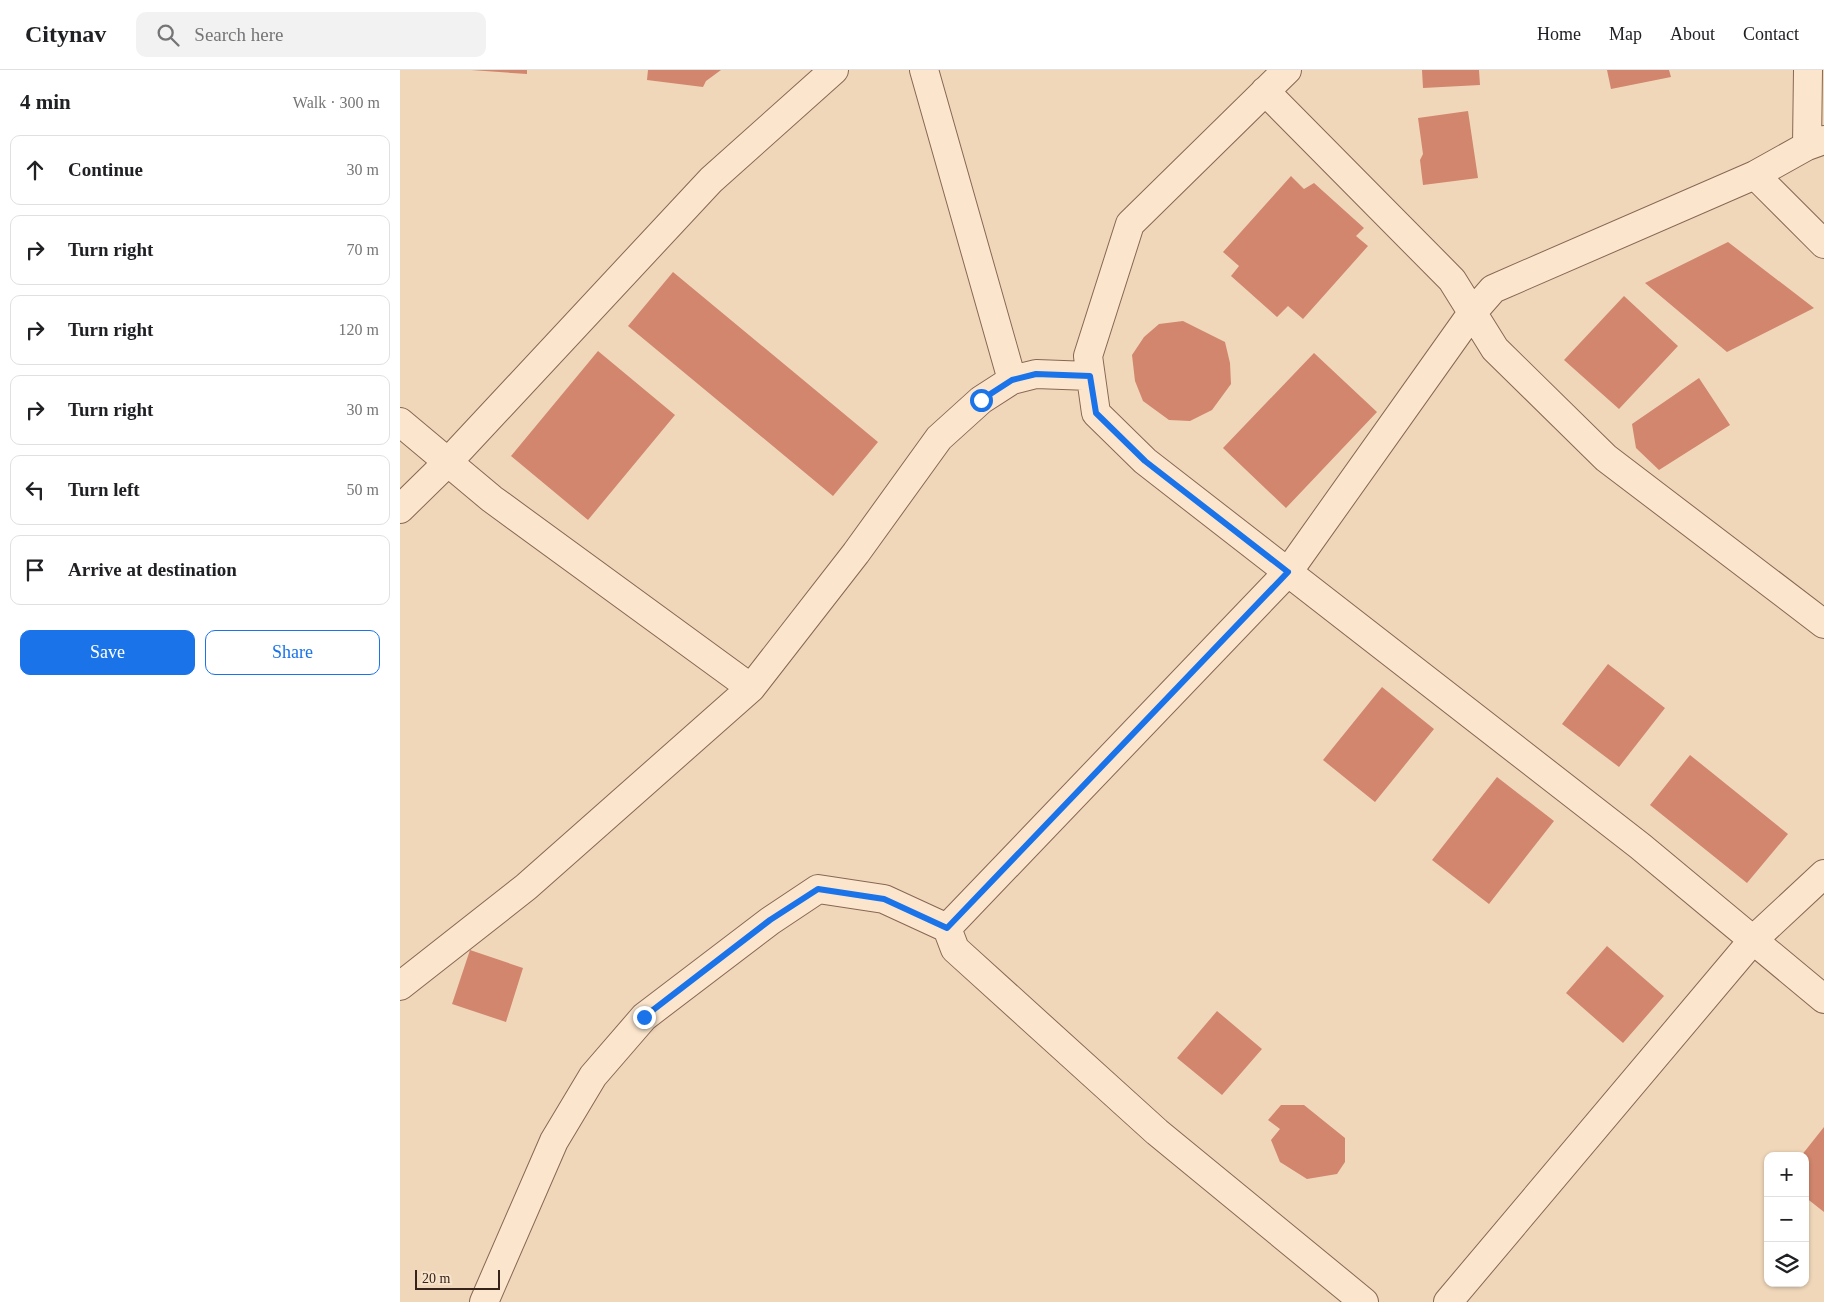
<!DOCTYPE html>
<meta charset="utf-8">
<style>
body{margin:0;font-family:Georgia,serif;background:#f2f2f2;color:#202124}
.controls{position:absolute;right:15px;bottom:15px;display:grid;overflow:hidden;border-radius:10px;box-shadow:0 1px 4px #0004}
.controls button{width:45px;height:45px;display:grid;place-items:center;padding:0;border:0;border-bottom:1px solid #e0e0e0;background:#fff;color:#202124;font:25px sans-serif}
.scale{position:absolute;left:15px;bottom:12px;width:85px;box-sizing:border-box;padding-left:5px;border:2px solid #36231a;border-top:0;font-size:14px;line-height:18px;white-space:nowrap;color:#36231a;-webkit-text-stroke:4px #f7e3ca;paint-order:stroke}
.stop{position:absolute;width:15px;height:15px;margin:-11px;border:4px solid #1a73e8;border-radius:50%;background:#fff}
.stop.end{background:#1a73e8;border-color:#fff;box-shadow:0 1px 5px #0008}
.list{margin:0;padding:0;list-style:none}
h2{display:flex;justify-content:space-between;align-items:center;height:65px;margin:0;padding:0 20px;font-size:21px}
h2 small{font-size:16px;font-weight:400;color:#757577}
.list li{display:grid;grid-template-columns:32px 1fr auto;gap:15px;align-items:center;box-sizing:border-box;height:70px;margin:0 10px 10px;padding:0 10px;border:1px solid #e0e0e0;border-radius:10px}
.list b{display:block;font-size:19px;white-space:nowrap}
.list em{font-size:16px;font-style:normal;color:#757577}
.actions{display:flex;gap:10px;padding:15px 20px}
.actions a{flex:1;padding:11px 0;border:1px solid #1a73e8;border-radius:10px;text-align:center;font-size:18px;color:#1a73e8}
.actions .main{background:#1a73e8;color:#fff}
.icon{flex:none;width:28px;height:28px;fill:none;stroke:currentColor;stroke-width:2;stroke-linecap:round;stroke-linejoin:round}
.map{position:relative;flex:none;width:1424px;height:1232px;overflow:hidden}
header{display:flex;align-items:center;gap:30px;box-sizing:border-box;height:70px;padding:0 25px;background:#fff;border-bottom:1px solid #e0e0e0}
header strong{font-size:24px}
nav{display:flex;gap:28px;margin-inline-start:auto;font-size:18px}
.search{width:350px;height:45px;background:#f2f2f2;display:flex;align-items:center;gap:12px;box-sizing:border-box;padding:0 18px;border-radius:10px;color:#757577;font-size:19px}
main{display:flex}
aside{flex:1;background:#fff}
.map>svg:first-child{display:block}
.building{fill:#d1866d}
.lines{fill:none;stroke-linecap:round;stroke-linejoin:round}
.minor-casing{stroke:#886754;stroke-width:30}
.minor{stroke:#fbe6cd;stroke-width:28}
.route{stroke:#1a73e8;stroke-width:6}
</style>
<header>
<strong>Citynav</strong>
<div class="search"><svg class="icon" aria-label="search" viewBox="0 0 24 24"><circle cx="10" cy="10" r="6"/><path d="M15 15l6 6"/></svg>Search here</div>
<nav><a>Home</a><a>Map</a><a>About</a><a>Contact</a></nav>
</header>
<main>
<aside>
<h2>4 min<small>Walk · 300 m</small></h2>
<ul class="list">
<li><svg class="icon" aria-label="ahead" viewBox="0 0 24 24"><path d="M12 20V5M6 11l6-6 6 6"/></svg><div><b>Continue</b></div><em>30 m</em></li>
<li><svg class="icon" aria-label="right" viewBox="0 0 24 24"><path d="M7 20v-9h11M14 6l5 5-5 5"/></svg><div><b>Turn right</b></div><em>70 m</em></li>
<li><svg class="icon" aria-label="right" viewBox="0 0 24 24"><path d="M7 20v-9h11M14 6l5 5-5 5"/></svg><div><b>Turn right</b></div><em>120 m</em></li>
<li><svg class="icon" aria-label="right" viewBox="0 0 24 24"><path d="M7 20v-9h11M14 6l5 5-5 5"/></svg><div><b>Turn right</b></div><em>30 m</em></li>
<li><svg class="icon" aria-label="left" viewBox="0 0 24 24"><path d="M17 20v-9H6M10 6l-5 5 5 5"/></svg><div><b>Turn left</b></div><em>50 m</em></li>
<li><svg class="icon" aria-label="arrive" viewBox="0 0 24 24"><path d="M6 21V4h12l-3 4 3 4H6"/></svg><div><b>Arrive at destination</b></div></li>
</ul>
<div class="actions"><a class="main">Save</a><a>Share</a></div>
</aside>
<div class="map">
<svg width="1424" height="1232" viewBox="0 0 1424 1232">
<rect width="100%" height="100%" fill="#f0d7ba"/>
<path class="building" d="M71,0H127V4Z
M248,0H321L306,11L303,17L247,10Z
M1022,0H1079L1080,15L1023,18Z
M1207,0H1269L1271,7L1211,19Z
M1068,41L1078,108L1023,115L1020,90L1023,84L1018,48Z
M891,106L904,119L914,113L964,158L956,166L968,176L903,249L888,236L877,247L831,206L839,196L823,182Z
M1328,172L1414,238L1327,282L1245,213Z
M273,202L478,372L433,426L228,256Z
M1224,226L1278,276L1219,339L1164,290Z
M783,251L825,272L830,293L831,314L812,340L790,351L769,350L743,331L735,311L732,285L744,267L759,254Z
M198,281L275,345L188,450L111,386Z
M914,283L977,342L886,438L823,378Z
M1299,308L1330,355L1259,400L1236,378L1232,354Z
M1208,594L1265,638L1219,697L1162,654Z
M982,617L1034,659L975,732L923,690Z
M1290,685L1388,764L1347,813L1250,735Z
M1097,707L1154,751L1089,834L1032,790Z
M1207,876L1264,926L1223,973L1166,923Z
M70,880L123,898L106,952L52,934Z
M817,941L862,979L822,1025L777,988Z
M881,1035H904L945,1068V1092L937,1104L907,1109L880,1092L871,1070L880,1059L868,1050Z
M1424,1057V1142L1405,1127V1086H1401Z"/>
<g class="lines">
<g class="minor-casing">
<path id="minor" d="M524,0L612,310
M887,0L730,154L688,286L696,343L745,391L1240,776L1424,929
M865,21L1052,210L1095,279L1206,388L1424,554
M1407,76L1408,0
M1355,105L1424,174
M0,352L92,429L351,618
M0,439L48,392L311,110L434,0
M547,858L888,502L1072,243L1093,219L1355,105L1407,76L1424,70
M0,916L126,817L351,618L456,483L539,368L581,330L612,310L636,304L690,306
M84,1232L154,1071L193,1006L244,947L370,851L418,819L484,829L547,858L555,879L757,1062L964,1232
M1048,1232L1353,870L1424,804"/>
</g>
<use href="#minor" class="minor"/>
</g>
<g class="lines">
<path class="route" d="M244,947L370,850L418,819L484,829L547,858L888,502L745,391L696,343L690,306L636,304L612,310L581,330"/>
</g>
</svg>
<div class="controls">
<button>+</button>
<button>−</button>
<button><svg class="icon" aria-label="layers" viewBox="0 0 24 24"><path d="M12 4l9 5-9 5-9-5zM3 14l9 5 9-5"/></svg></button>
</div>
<div class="scale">20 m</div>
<div class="stop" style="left:581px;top:330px"></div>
<div class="stop end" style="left:244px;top:947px"></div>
</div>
</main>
